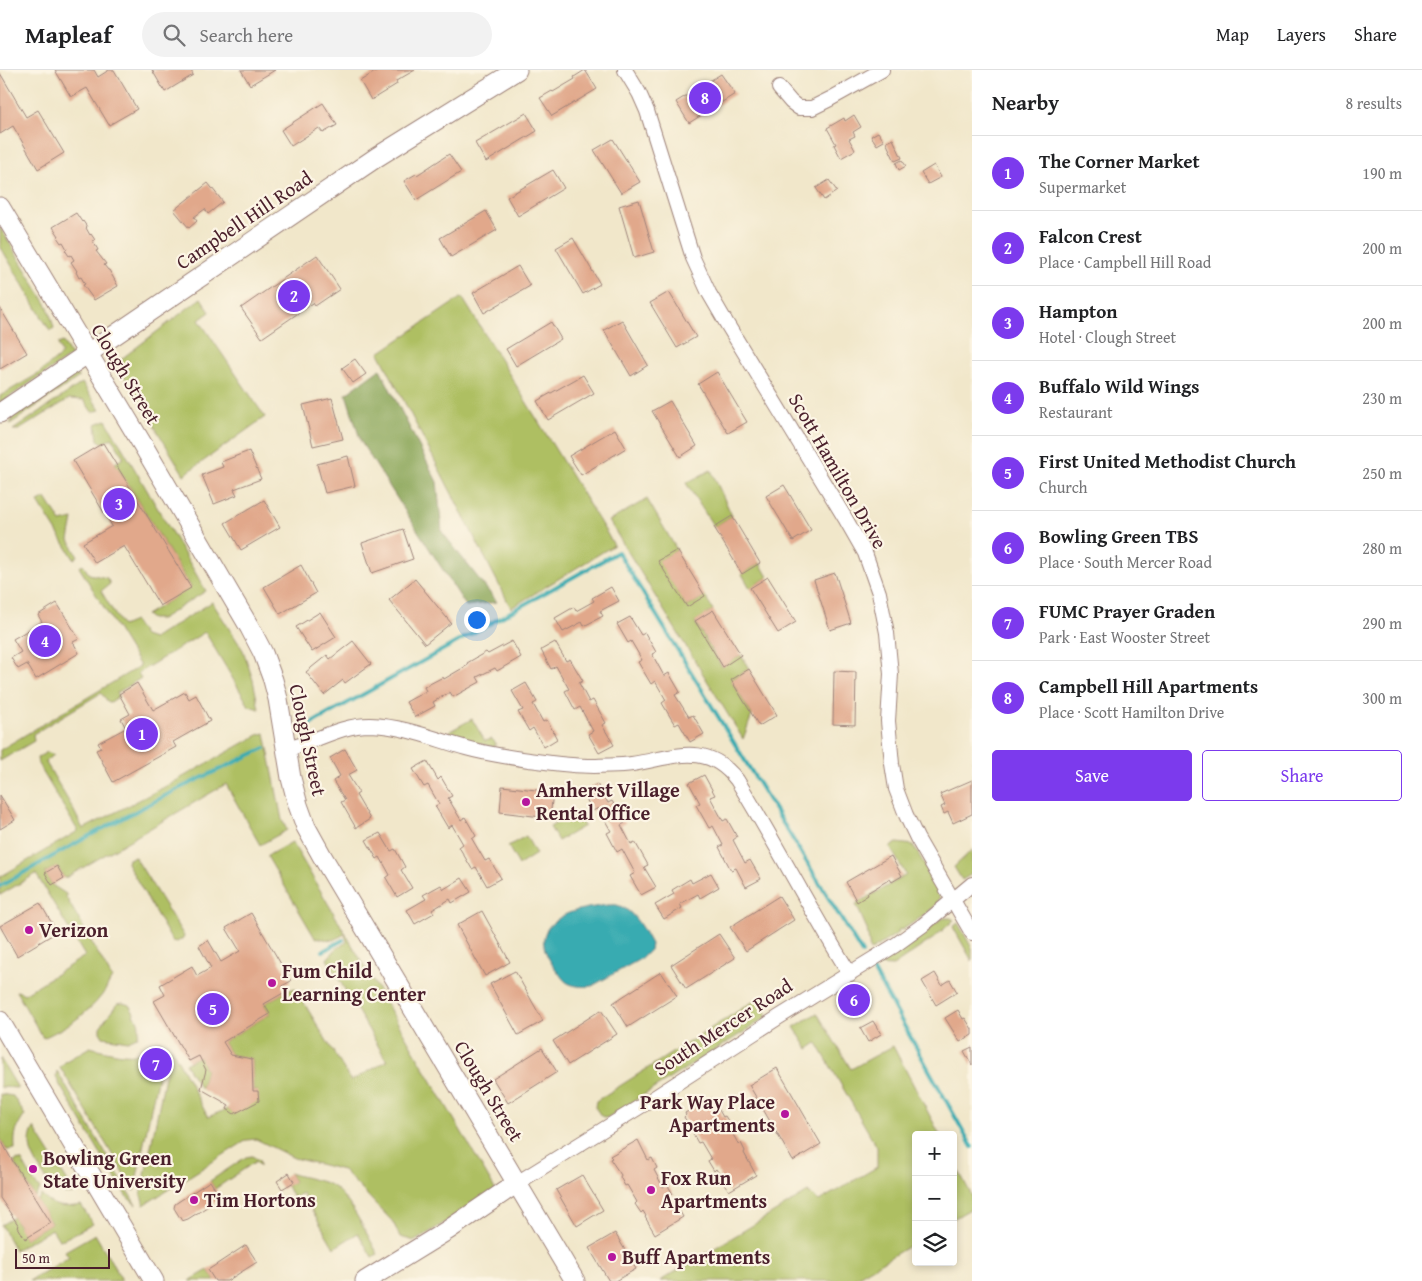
<!DOCTYPE html>
<meta charset="utf-8">
<style>
body{margin:0;font-family:"Gentium Book Plus",serif;background:#f2f2f2;color:#202124}
.controls{position:absolute;right:15px;bottom:15px;display:grid;overflow:hidden;border-radius:5px;box-shadow:0 2px 8px #0003}
.controls button{width:45px;height:45px;display:grid;place-items:center;padding:0;border:0;border-bottom:1px solid #e0e0e0;background:#fff;color:#202124;font:25px sans-serif}
.scale{position:absolute;left:15px;bottom:12px;width:95px;box-sizing:border-box;padding-left:5px;border:2px solid #4a1f2b;border-top:0;font-size:14px;line-height:18px;white-space:nowrap;color:#4a1f2b;-webkit-text-stroke:4px #fcf5e5;paint-order:stroke}
.you{position:absolute;left:476px;top:549px;width:18px;height:18px;margin:-12px;border:4px solid #fff;border-radius:50%;background:#1a73e8;box-shadow:0 0 0 8px #1a73e833}
.badge{display:grid;place-items:center;width:32px;height:32px;border-radius:50%;background:#7c3aed;color:#fff;font-size:16px;font-weight:700}
.pin{position:absolute;translate:-50% -50%;border:2px solid #fff;box-shadow:0 1px 5px #0006}
.list{margin:0;padding:0;list-style:none}
h2{display:flex;justify-content:space-between;align-items:center;height:65px;margin:0;padding:0 20px;font-size:21px}
h2 small{font-size:16px;font-weight:400;color:#757577}
.list li{display:grid;grid-template-columns:32px 1fr auto;gap:15px;align-items:center;box-sizing:border-box;height:75px;padding:0 20px;border-top:1px solid #e0e0e0}
.list b{display:block;font-size:19px;white-space:nowrap}
.list p{margin:0;font-size:16px;white-space:nowrap;color:#757577}
.list em{font-size:16px;font-style:normal;color:#757577}
.actions{display:flex;gap:10px;padding:15px 20px}
.actions a{flex:1;padding:11px 0;border:1px solid #7c3aed;border-radius:5px;text-align:center;font-size:18px;color:#7c3aed}
.actions .main{background:#7c3aed;color:#fff}
.icon{flex:none;width:28px;height:28px;fill:none;stroke:currentColor;stroke-width:2;stroke-linecap:round;stroke-linejoin:round}
.map{position:relative;flex:none;width:972px;height:1211px;overflow:hidden}
header{display:flex;align-items:center;gap:30px;box-sizing:border-box;height:70px;padding:0 25px;background:#fff;border-bottom:1px solid #e0e0e0}
header strong{font-size:24px}
nav{display:flex;gap:28px;margin-inline-start:auto;font-size:18px}
.search{width:350px;height:45px;background:#f2f2f2;display:flex;align-items:center;gap:12px;box-sizing:border-box;padding:0 18px;border-radius:28px;color:#757577;font-size:19px}
main{display:flex}
aside{flex:1;background:#fff}
.map>svg:first-child{display:block}
.green{fill:#aebf62;stroke:#7c6f46}
.forest{fill:#8aa658;stroke:#6a6242}
.water{fill:#39abb1;stroke:#42656e}
.lines{fill:none;stroke-linecap:round;stroke-linejoin:round}
.stream{stroke:#39abb1;stroke-width:4}
.building{fill:#e1a88b}
.street-casing{stroke:#9e837a;stroke-width:16}
.secondary-casing{stroke:#9e837a;stroke-width:21}
.street{stroke:#fff;stroke-width:14}
.secondary{stroke:#fff;stroke-width:19}
.poi-dot{fill:#b5179e;stroke:#fcf5e5;stroke-width:2}
.labels{text-anchor:middle;stroke-width:4.5;stroke-linejoin:round;paint-order:stroke}
.street-label{font-size:20px;fill:#4a1f2b;stroke:#fcf5e5}
.poi-label{font-size:20px;font-weight:bold;fill:#4a1f2b;stroke:#fcf5e5;text-anchor:start}
</style>
<header>
<strong>Mapleaf</strong>
<div class="search"><svg class="icon" aria-label="search" viewBox="0 0 24 24"><circle cx="10" cy="10" r="6"/><path d="M15 15l6 6"/></svg>Search here</div>
<nav><a>Map</a><a>Layers</a><a>Share</a></nav>
</header>
<main>
<div class="map">
<svg width="972" height="1211" viewBox="0 0 972 1211">
<rect width="100%" height="100%" fill="#fcf5e5"/>
<filter id="ink" filterUnits="userSpaceOnUse"><feTurbulence type="fractalNoise" baseFrequency=".02" numOctaves="2"/><feDisplacementMap in="SourceGraphic" scale="10" xChannelSelector="R" yChannelSelector="G"/><feConvolveMatrix kernelMatrix="1 2 1 2 8 2 1 2 1" color-interpolation-filters="sRGB"/></filter>
<filter id="wash" filterUnits="userSpaceOnUse"><feTurbulence type="fractalNoise" baseFrequency=".0096" numOctaves="4" result="noise"/><feDisplacementMap in="SourceGraphic" scale="20" xChannelSelector="R" yChannelSelector="G"/><feGaussianBlur stdDeviation="1.12" result="paint"/><feColorMatrix in="noise" values="0 0 0 0 0 0 0 0 0 0 0 0 0 0 0 0 0 1.4 0 .05"/><feComposite in="paint" operator="in"/></filter>
<g filter="url(#wash)">
<rect width="100%" height="100%" fill="#f1e7ca"/>
<path class="green" d="M0,157L48,237L54,258L50,261L0,176Z
M462,227L614,475L511,538L379,283Z
M201,228L210,242L199,250L265,347L184,405L116,293Z
M63,272L71,286L0,333V326L38,304L62,284L58,274Z
M74,301L79,307L10,354L15,340Z
M82,313L100,340L92,342L84,330L69,329L19,360H13Z
M106,350L206,521L161,549H151L146,545L191,517L115,393L124,388L112,368L103,373L98,370L96,354Z
M711,400L732,446L714,457L686,413Z
M46,428L61,452L73,449L69,470L78,486L74,489L38,432Z
M647,429L677,480L659,491L687,537L705,526L713,540L695,552L722,597L741,585L749,599L731,610L752,645L743,669L609,451Z
M760,493L768,507L750,518L742,504Z
M83,495L89,504L107,508L110,514L101,521L122,556L134,551L144,566L153,569L212,532L243,580L253,610L259,639L249,636L205,562L138,603L141,608L117,623L118,627L109,633L101,623L33,664L34,671L0,691V680L140,596L79,497Z
M472,649L485,671L492,669L496,673L494,677L450,666V661Z
M265,663L282,750L287,760L260,775L226,714L67,807L64,808L57,796L45,803L52,815L66,824V827L112,908C109,913 106,920 102,925C88,944 65,958 43,968L16,921L21,922L24,924L85,886L36,804L0,825V807L78,761L38,694L37,688L47,682L54,685L45,691L72,737L83,759L172,713L258,665Z
M576,742L584,756L558,771L550,757Z
M526,766L536,784L519,795L508,776Z
M292,772L496,1121L415,1171L400,1167L393,1152L343,1100L294,1088L256,1069L247,1070L144,1135L141,1125L171,977L208,1047L227,1039L234,1043L258,1021H253L252,989L231,985L223,972L270,944L264,934L285,922L295,918L351,1011L387,991L327,889L337,878L347,872L345,864L333,870L315,868L267,786Z
M897,773L913,775L939,819C939,824 940,828 938,832C931,842 912,853 902,860L899,859L898,863L870,881L867,859L856,834L906,805L890,777Z
M972,780V804L962,810L954,797Z
M135,787L184,866L182,869L177,872L172,871L127,793L128,789Z
M945,848H951L954,850L934,868L893,896L874,895L941,849Z
M958,853L972,878V891L953,857Z
M757,929C764,934 767,939 766,948L607,1048L601,1046L595,1037L596,1031Z
M123,933L129,935L134,943L133,946H135C140,954 140,959 137,967L128,971L103,967L100,962V957L117,934Z
M817,943L851,999L893,976L940,1065H916V1172L850,1211H660L808,1122L819,1131L877,1097V1077L817,973L808,979L794,957Z
M160,970L166,979L158,1005L134,1121L60,997L66,991L90,977C101,980 124,986 135,984C144,983 153,974 160,970Z
M199,986L206,1000L201,1019L185,994Z
M0,988L18,1018L0,1017Z
M57,1001L136,1135L126,1126L58,1012L56,1006Z
M0,1024L13,1026L25,1045C16,1058 14,1063 15,1079L7,1080L0,1068Z
M34,1058L71,1117L73,1124C70,1124 67,1125 65,1124C51,1122 35,1093 31,1081C29,1073 30,1064 34,1058Z
M252,1086L259,1090L260,1096L256,1091L215,1119L210,1111L246,1087Z
M17,1090L22,1091L34,1112L40,1119L35,1127L14,1092Z
M953,1090L972,1126V1138L953,1149Z
M289,1103C301,1107 315,1109 326,1113C348,1121 366,1164 378,1184L372,1187L358,1163L334,1178L302,1123L293,1128L287,1116L294,1112Z
M41,1125C54,1138 64,1138 81,1135L93,1154L64,1169L59,1170L52,1159L15,1180L1,1155L14,1147L25,1169L51,1153L37,1131Z
M95,1164L121,1208V1211H29L69,1187L65,1181Z
M208,1200L215,1211H189Z"/>
<path class="forest" d="M380,299L437,412L442,462L497,532L466,536L361,372L346,324Z"/>
<path class="water" d="M607,835C612,835 616,834 620,836C634,841 644,861 651,874L650,880L642,888L592,916C584,917 572,917 565,911C563,909 560,905 558,902C545,886 535,866 555,851C569,839 590,838 607,835Z"/>
<g class="lines">
<path class="stream" d="M305,657L618,482L862,883
M0,816L87,767L178,719L265,678
M323,881L343,870
M873,900L972,1077"/>
</g>
<g id="blocks">
<path class="building" d="M55,0H94L98,7L109,0H114L137,39L109,55L87,18L71,27Z
M152,0H191L193,5L165,22Z
M241,0H275L250,15Z
M378,0H415L396,11L397,14L371,30L360,11Z
M585,0L597,19L552,46L540,28L552,21L553,22L575,9L574,7Z
M0,3L26,47L38,40L64,83L38,99L13,56L0,64Z
M721,4L735,24L689,53L676,32Z
M323,33L337,55L323,63L319,58L291,76L281,60Z
M526,43L537,61L486,92L475,73Z
M854,45L861,57L853,62L855,66L849,69L855,80L841,88L834,75L836,74L827,58L844,48L845,51Z
M878,62L884,71L877,75L871,66Z
M613,69L640,112L621,123L594,80Z
M893,69L902,88L895,91L886,72Z
M449,84L461,102L416,130L404,111L416,104L417,105Z
M902,90L906,96L899,100L896,93Z
M934,95L941,107L928,114L921,103Z
M553,100L564,118L518,146L507,127Z
M829,110L837,121L824,130L816,118Z
M208,113L223,132L208,144L205,139L194,147L197,151L189,158L174,140Z
M639,130L654,182L634,188L619,136Z
M486,141L497,160L451,187L440,168Z
M76,143L82,152L83,151L87,157L86,158L90,165L91,164L95,170L93,171L98,180L96,181L106,194L104,195L108,200H109L118,216L94,230L83,215L85,214L81,207L79,208L76,202L77,201L71,192L74,190L71,185L69,186L65,180L67,179L63,172L61,173L57,167L59,166L53,157Z
M573,168L600,214L583,224L556,178Z
M317,185L340,219L315,236L313,233L262,268L241,238Z
M518,196L530,216L484,243L473,223Z
M669,222L696,267L677,278L650,233Z
M0,238L27,283L0,299Z
M622,250L648,295L631,306L604,260Z
M551,252L561,269L516,296L506,279Z
M355,289L366,304L353,313L342,298Z
M717,302L747,352L728,363L698,314Z
M583,305L594,323L548,350L537,331Z
M332,328L343,369L313,376L303,335Z
M670,331L697,376L680,387L652,341Z
M615,359L626,378L581,405L569,386Z
M103,373L191,518L160,536L124,476L95,493L83,473L112,456L73,391Z
M249,381L261,409L234,419L237,425L214,434L202,405L223,397L221,392Z
M348,386L355,416L325,423L317,394Z
M784,415L811,460L793,471L766,426Z
M264,430L280,457L241,480L225,453Z
M732,446L760,493L742,504L714,457Z
M403,459L413,489L372,503L362,473Z
M677,480L705,526L687,537L658,491Z
M301,495L316,523L280,544L264,517Z
M835,503L851,553L830,560L814,510Z
M768,507L796,552L778,563L750,518Z
M415,509L451,553L425,574L389,530Z
M611,517L619,531L600,541L603,546L584,556L582,552L563,562L555,548L574,537L576,541L594,531L592,528Z
M57,533L79,569L73,572L79,583L36,609L27,594L18,599L11,588L21,582L13,569L42,552L38,545Z
M713,540L741,585L723,597L695,551Z
M320,542L336,567L312,582L296,557Z
M630,547L641,565L645,563L656,582L652,584L664,606L669,603L680,622L675,625L689,647L693,645L704,664L690,672L679,653L675,655L662,633L666,630L655,611L651,614L638,592L642,590L631,571L628,573L617,554Z
M353,571L371,594L345,613L343,610L324,625L306,602L327,585L330,589Z
M512,571L521,587L497,601L495,598L477,607L480,612L453,627L450,622L433,632L435,636L415,647L406,632L426,621L424,617L443,607L444,609L468,595L467,593L486,582L488,584Z
M555,572L566,591L570,589L583,611L579,613L589,632L593,630L606,653L602,655L614,675L599,683L588,664L593,661L580,637L575,640L565,621L569,619L556,596L551,599L541,580Z
M749,599L777,645L759,656L731,610Z
M834,601L856,602L855,655L833,654Z
M137,613L153,640L185,622L189,629L196,625L210,651L173,672L176,677L113,712L96,680L101,678L98,673L126,658L121,649L130,644L119,624Z
M526,613L537,632L533,634L543,652L547,650L557,669L544,677L533,658L529,661L518,642L523,640L512,621Z
M345,679L357,700L348,705L359,723L356,725L370,749L356,758L341,732L345,730L333,711L340,706L330,688Z
M427,691L438,710L441,707L452,726L448,728L461,750L465,747L476,766L472,769L485,791L489,789L501,808L487,816L476,797L472,799L459,777L463,774L452,755L448,758L435,736L439,734L428,715L424,717L413,699Z
M704,705L715,725L710,727L723,751L727,749L737,767L733,770L745,793L750,790L761,809L746,817L736,798L731,800L719,777L723,775L713,756L709,758L696,735L700,733L689,713Z
M972,710V744L953,753L948,742L944,744L941,737L945,735L940,724Z
M597,714L608,733L612,731L625,753L621,755L631,774L635,772L648,795L644,797L656,817L641,825L630,806L635,803L622,779L617,782L607,763L611,761L598,738L593,741L582,722Z
M502,716L553,722L550,748L500,742Z
M0,725L15,750L0,759Z
M380,763L391,781L395,779L405,797L401,800L412,818L397,827L386,808L390,805L380,787L377,789L366,770Z
M891,786L902,806L892,812L890,809L867,823L868,825L857,832L846,812Z
M57,796L64,808L52,815L45,803Z
M711,803L719,817L700,828L698,824L680,834L682,838L664,849L655,835L674,824L672,820L690,809L692,813Z
M462,808L471,822L452,833L450,829L432,840L434,843L415,854L407,840L426,829L423,825L441,815L444,819Z
M779,826L794,850L746,881L730,857Z
M40,833L57,862L17,886L0,856Z
M482,841L510,892L485,906L457,855Z
M251,843L291,911L282,916L285,922L264,934L270,944L223,972L231,985L252,989L253,1021H258L259,1031L234,1044L227,1039L229,1035L201,1019L206,1000L199,986L189,991L154,931L165,925L160,915L192,896L197,906L211,898L199,876L208,870L221,892L240,881L226,858Z
M719,864L735,888L686,919L671,895Z
M515,901L543,951L518,965L490,914Z
M661,902L677,926L628,957L613,933Z
M935,903L942,915L950,910L957,922L936,935L922,911Z
M857,923L861,930L851,937L847,930Z
M843,931L848,940L843,943L837,935Z
M601,940L617,964L568,995L553,971Z
M958,940L963,949L965,948L972,959V965L960,972L945,948Z
M873,951L881,964L868,972L860,958Z
M972,977V995L964,981Z
M542,978L557,1002L508,1033L493,1009Z
M777,998L821,1074L793,1091L749,1015Z
M712,1028L723,1047L725,1046L730,1054L728,1056L739,1075L741,1073L745,1081L744,1083L756,1105L729,1121L719,1106L720,1105L716,1099L714,1101L708,1091L711,1089L701,1072L698,1073L693,1064L696,1062L690,1053L688,1054L684,1047L686,1045L685,1043Z
M0,1068L9,1085L51,1153L25,1169L18,1157L19,1156L0,1128Z
M638,1070L648,1090L652,1088L657,1098L654,1100L663,1117L667,1114L673,1124L669,1126L672,1132L674,1131L683,1147L655,1164L645,1147L646,1146L643,1141L641,1143L635,1134L637,1132L627,1115L625,1116L620,1107L621,1105L610,1089L612,1088L610,1086Z
M289,1103L294,1112L282,1119L277,1111Z
M582,1105L603,1140L577,1156L556,1120Z
M210,1111L221,1128L188,1149L182,1151L174,1138L175,1134Z
M615,1163L636,1199L615,1211H609L589,1178Z
M246,1175L257,1192L227,1211H215L208,1200Z"/>
</g>
</g>
<g filter="url(#ink)">
<use href="#blocks" fill-opacity="0" stroke="#9e837a" stroke-width="1"/>
<g class="lines">
<g class="street-casing">
<path id="street" d="M625,0L639,23L647,41L693,188L709,223L727,254L845,448L865,483L879,523L887,563L891,604L888,651L892,694L896,719L906,745L917,768L972,863
M779,18L791,32L799,38H812L830,29L882,0
M287,679C315,672 340,655 370,655C404,656 434,669 466,678C487,684 508,687 529,690C551,693 572,696 594,696C606,695 620,696 632,694C673,688 706,670 737,710C776,773 810,840 850,904
M517,1113L646,1033L779,947L894,876L923,855L972,814"/>
</g>
<g class="secondary-casing">
<path id="secondary" d="M0,137L144,377L250,558L263,583L273,610L278,629L291,708L298,735L306,757L322,786L575,1211
M0,343L377,87L517,0
M0,951L154,1211
M365,1211L448,1160L517,1113"/>
</g>
<use href="#street" class="street"/>
<use href="#secondary" class="secondary"/>
</g>
</g>
<g class="poi-dot">
<circle cx="526" cy="732" r="5"/>
<circle cx="29" cy="860" r="5"/>
<circle cx="272" cy="913" r="5"/>
<circle cx="785" cy="1044" r="5"/>
<circle cx="33" cy="1099" r="5"/>
<circle cx="651" cy="1120" r="5"/>
<circle cx="194" cy="1130" r="5"/>
<circle cx="612" cy="1187" r="5"/>
</g>
<g class="labels">
<g class="street-label">
<text transform="translate(244 150) rotate(-34)" y="7">Campbell Hill Road</text>
<text transform="translate(126 304) rotate(59)" y="7">Clough Street</text>
<text transform="translate(838 401) rotate(60)" y="7">Scott Hamilton Drive</text>
<text transform="translate(308 670) rotate(78)" y="7">Clough Street</text>
<text transform="translate(723 957) rotate(-33)" y="7">South Mercer Road</text>
<text transform="translate(489 1021) rotate(59)" y="7">Clough Street</text>
</g>
<g class="poi-label">
<text x="536" y="727">Amherst Village<tspan x="536" dy="23">Rental Office</tspan></text>
<text x="39" y="867">Verizon</text>
<text x="282" y="908">Fum Child<tspan x="282" dy="23">Learning Center</tspan></text>
<text x="775" y="1039" text-anchor="end">Park Way Place<tspan x="775" dy="23">Apartments</tspan></text>
<text x="43" y="1095">Bowling Green<tspan x="43" dy="23">State University</tspan></text>
<text x="661" y="1115">Fox Run<tspan x="661" dy="23">Apartments</tspan></text>
<text x="204" y="1137">Tim Hortons</text>
<text x="622" y="1194">Buff Apartments</text>
</g>
</g>
</svg>
<div class="controls">
<button>+</button>
<button>−</button>
<button><svg class="icon" aria-label="layers" viewBox="0 0 24 24"><path d="M12 4l9 5-9 5-9-5zM3 14l9 5 9-5"/></svg></button>
</div>
<div class="scale">50 m</div>
<div class="you"></div>
<div class="pin badge" style="left:142px;top:664px">1</div>
<div class="pin badge" style="left:294px;top:226px">2</div>
<div class="pin badge" style="left:119px;top:434px">3</div>
<div class="pin badge" style="left:45px;top:571px">4</div>
<div class="pin badge" style="left:213px;top:939px">5</div>
<div class="pin badge" style="left:854px;top:930px">6</div>
<div class="pin badge" style="left:156px;top:994px">7</div>
<div class="pin badge" style="left:705px;top:28px">8</div>
</div>
<aside>
<h2>Nearby<small>8 results</small></h2>
<ul class="list">
<li><span class="badge">1</span><div><b>The Corner Market</b><p>Supermarket</p></div><em>190 m</em></li>
<li><span class="badge">2</span><div><b>Falcon Crest</b><p>Place · Campbell Hill Road</p></div><em>200 m</em></li>
<li><span class="badge">3</span><div><b>Hampton</b><p>Hotel · Clough Street</p></div><em>200 m</em></li>
<li><span class="badge">4</span><div><b>Buffalo Wild Wings</b><p>Restaurant</p></div><em>230 m</em></li>
<li><span class="badge">5</span><div><b>First United Methodist Church</b><p>Church</p></div><em>250 m</em></li>
<li><span class="badge">6</span><div><b>Bowling Green TBS</b><p>Place · South Mercer Road</p></div><em>280 m</em></li>
<li><span class="badge">7</span><div><b>FUMC Prayer Graden</b><p>Park · East Wooster Street</p></div><em>290 m</em></li>
<li><span class="badge">8</span><div><b>Campbell Hill Apartments</b><p>Place · Scott Hamilton Drive</p></div><em>300 m</em></li>
</ul>
<div class="actions"><a class="main">Save</a><a>Share</a></div>
</aside>
</main>
